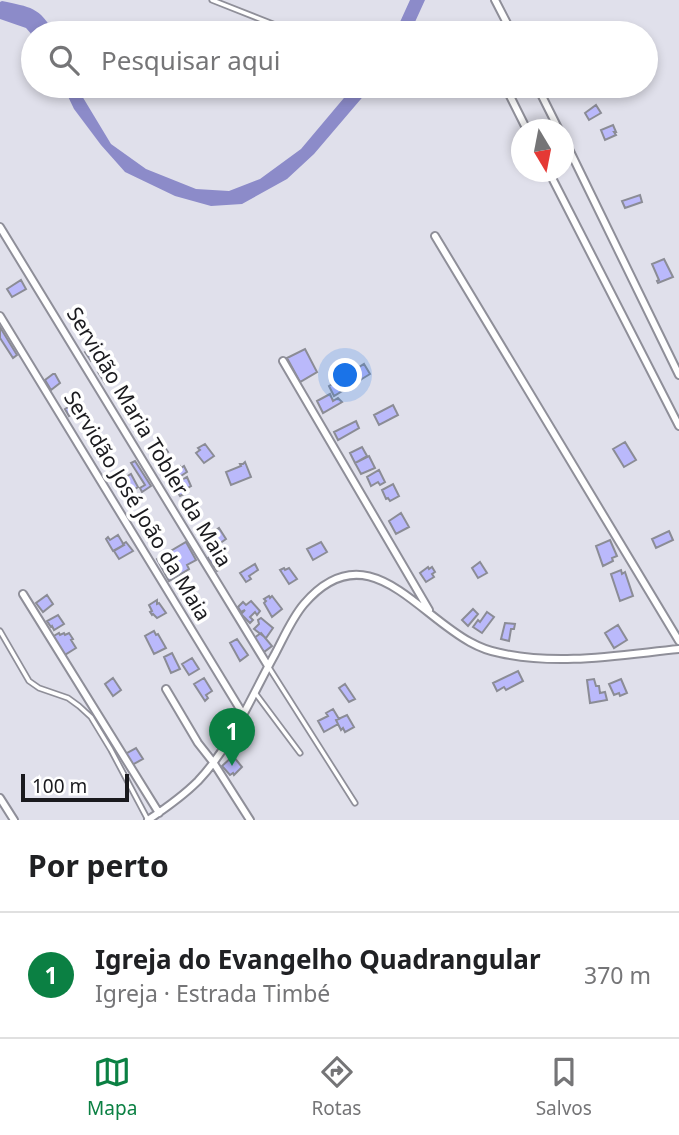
<!DOCTYPE html>
<html lang="pt">
<meta charset="utf-8">
<style>
body{margin:0;font-family:"Noto Sans",sans-serif;background:#f2f2f2;color:#202124}
.compass{position:absolute;left:511px;top:119px;width:63px;height:63px;border-radius:50%;background:#fff;box-shadow:0 4px 10px #0003;rotate:170deg}
.scale{position:absolute;left:21px;bottom:18px;width:108px;box-sizing:border-box;padding-left:7px;border:4px solid #1a1a1e;border-top:0;font-size:19px;line-height:24px;white-space:nowrap;color:#1a1a1e;-webkit-text-stroke:5px #fff;paint-order:stroke}
.you{position:absolute;left:346px;top:376px;width:24px;height:24px;margin:-18px;border:5px solid #fff;border-radius:50%;background:#1a73e8;box-shadow:0 0 0 10px #1a73e833}
.badge{display:grid;place-items:center;width:46px;height:46px;border-radius:50%;background:#0b8043;color:#fff;font-size:23px;font-weight:700}
.pin{position:absolute;translate:-50% -58px;filter:drop-shadow(0 2px 4px #0008)}
.pin::after{content:'';position:absolute;top:37px;width:24px;height:21px;background:inherit;clip-path:polygon(0 0,100% 0,50% 100%)}
.list{margin:0;padding:0;list-style:none}
h2{display:flex;justify-content:space-between;align-items:center;height:91px;margin:0;padding:0 28px;font-size:30px}
h2 small{font-size:23px;font-weight:400;color:#757577}
.list li{display:grid;grid-template-columns:46px 1fr auto;gap:21px;align-items:center;box-sizing:border-box;height:126px;padding:0 28px;border-top:2px solid #e0e0e0}
.list b{display:block;font-size:26px;white-space:nowrap}
.list p{margin:0;font-size:23px;white-space:nowrap;color:#757577}
.list em{font-size:23px;font-style:normal;color:#757577}
.icon{flex:none;width:38px;height:38px;fill:none;stroke:currentColor;stroke-width:2;stroke-linecap:round;stroke-linejoin:round}
.map{position:relative;flex:none;width:679px;height:820px;overflow:hidden}
.search{position:absolute;background:#fff;box-shadow:0 4px 10px #0003;left:21px;right:21px;top:21px;height:77px;display:flex;align-items:center;gap:18px;box-sizing:border-box;padding:0 24px;border-radius:38px;color:#757577;font-size:26px}
.sheet{height:217px;background:#fff}
nav{display:flex;justify-content:space-around;align-items:center;box-sizing:border-box;height:98px;border-top:2px solid #e0e0e0;background:#fff;font-size:19px;color:#757577}
nav a{display:grid;justify-items:center;gap:4px}
nav .on{color:#0b8043}
.map>svg:first-child{display:block}
.water{fill:#8c8bc9}
.building{fill:#bab9fb;stroke:#8b8c95;stroke-width:2}
.lines{fill:none;stroke-linecap:round;stroke-linejoin:round}
.service-casing{stroke:#8f8f99;stroke-width:7}
.minor-casing{stroke:#8f8f99;stroke-width:10}
.service{stroke:#fff;stroke-width:3.5}
.minor{stroke:#fff;stroke-width:6}
.labels{text-anchor:middle;stroke-width:7;stroke-linejoin:round;paint-order:stroke}
.street-label{font-size:21px;fill:#1a1a1e;stroke:#fff}
</style>
<div class="map">
<svg width="679" height="820" viewBox="0 0 679 820">
<rect width="100%" height="100%" fill="#e0e0eb"/>
<path class="water" d="M410,0H425L410,33H395Z
M2,1C30,7 40,7 54,33H33V36L26,28L0,19V2Z
M63,86H76L111,144L146,169L196,189L229,191L260,179L301,149L354,86H372L314,154L287,179L242,204L211,206L175,196L125,172L101,145L74,109Z"/>
<path class="building" d="M596,105L601,113L589,120L585,113Z
M613,125L616,132H614L616,135L605,140L601,130Z
M640,195L642,202L625,208L622,201Z
M664,259L673,277L658,283L657,281L659,280L652,264Z
M21,280L26,289L12,297L7,289Z
M0,327L17,355L13,358L0,338Z
M96,345L102,354L91,361L85,352Z
M305,349L317,372L300,382L287,358Z
M364,364L370,374L334,396L329,386Z
M108,365L115,376L105,383L98,372Z
M53,374H55L60,383L51,390L45,380Z
M330,394L333,401L338,398L342,402L323,413L317,401Z
M80,400L84,407L69,416L65,409Z
M393,405L398,415L379,425L374,415Z
M356,421L359,428L338,440L334,432Z
M625,442L636,460L624,467L613,449Z
M162,443L168,452L159,458L152,449Z
M205,444L214,456L204,463L196,453L200,450L198,448Z
M362,447L367,456L355,463L350,453Z
M369,456L375,468L361,474L355,463Z
M135,461L151,486L142,492L140,488L145,485L131,463Z
M245,462L251,477L231,485L226,472L241,466L240,464H243Z
M180,466L181,468L184,466L187,472L173,481L168,472Z
M379,470L385,482L380,485L378,482L371,486L367,477Z
M131,474L138,487L131,491L129,487L124,489L119,481Z
M187,477L191,486L186,489L188,492L180,496L173,485Z
M393,484L399,496L390,501L388,498L386,499L382,490Z
M401,513L409,527L396,534L389,521Z
M219,528L226,539L216,546L209,535Z
M669,531L673,540L656,548L652,539Z
M118,535L124,545L113,551L106,539L108,537L110,540Z
M610,540L617,556L612,558L613,561L603,566L596,546Z
M126,542L133,551L119,559L114,551L124,545L123,544Z
M186,542L196,560L187,565L189,569L169,581L157,559Z
M321,542L327,552L313,560L307,549Z
M218,551L228,564L217,571L208,558Z
M480,562L487,573L478,578L472,568Z
M255,564L258,570L249,576L251,579L246,582L240,573Z
M428,567L429,569L432,567L435,572L432,574L434,577L426,582L420,573Z
M284,568L285,570L289,568L297,579L289,584L280,570Z
M621,570L622,574L625,572L633,596L620,601L611,574Z
M193,588L200,598L190,605L183,595Z
M47,595L53,604L43,612L36,603Z
M269,596L270,598L272,596L282,609L272,617L264,603L266,601L264,599Z
M157,600V604L159,603L166,613L157,618L153,614L152,615L150,612L152,611L149,605Z
M251,601L260,611L257,615L255,612L250,617L253,620L250,623L241,614L245,610L241,612L238,607L243,602L246,605Z
M473,609L478,614L468,626L462,620Z
M487,612L494,617L482,633L473,627L478,620L480,622Z
M58,615L64,624L54,630L52,626L51,627L47,621Z
M261,618L273,628L266,638L254,629L259,624L258,620Z
M505,623L515,624L514,629H511L509,641L501,639Z
M618,625L627,640L614,648L605,633Z
M154,631L156,635L158,634L166,648L154,654L145,636Z
M59,633L60,635L64,633L65,635L69,633L73,639L71,640L76,648L63,656L52,637Z
M261,633L272,646L264,652L254,638Z
M237,639L248,655L240,661L230,643Z
M172,653L180,669L171,673L164,657Z
M192,658L199,669L189,675L182,664Z
M518,671L523,681L506,690L504,687L497,691L493,683Z
M113,678L121,690L113,696L105,684Z
M204,678L212,691L206,695L208,698L205,701L194,684Z
M594,679L596,686H599L600,693L605,692L607,700L590,703L587,680Z
M621,679L627,693L620,696L619,693L614,695L609,684Z
M345,684L355,699L349,702L339,688Z
M333,709L339,719L336,720L338,724L324,732L318,721L328,716L326,713Z
M347,715L354,727L345,732L343,728L341,730L336,720Z
M136,748L143,759L132,765L125,754Z
M233,756L242,767L234,775L233,773L230,775L222,766Z"/>
<g class="lines">
<g class="service-casing">
<path id="service" d="M212,0L293,32
M0,631L29,681L39,688L68,698L79,706L91,717L111,750L148,820
M268,666L355,803
M256,694L300,753"/>
</g>
<g class="minor-casing">
<path id="minor" d="M495,0L512,33
M505,86L527,130
M537,86L559,130
M564,139L679,375
M549,172L679,426
M0,227L268,666
M435,236L679,641
M0,316L243,714
M283,361L429,610
M23,594L159,813
M166,689L198,743L213,762L250,820
M0,798L14,820
M148,820C166,808 183,796 198,781C232,745 251,697 275,654C284,637 292,618 304,604C366,532 415,612 470,642C479,647 489,651 500,653C559,666 619,655 679,649"/>
</g>
<use href="#service" class="service"/>
<use href="#minor" class="minor"/>
</g>
<g class="labels">
<g class="street-label">
<text transform="translate(149 437) rotate(59)" y="7">Servidão Maria Tobler da Maia</text>
<text transform="translate(137 506) rotate(59)" y="7">Servidão José João da Maia</text>
</g>
</g>
</svg>
<svg class="compass" viewBox="-18 -18 36 36"><path d="M0-13l5 13h-10z" fill="#e53935"/><path d="M0 13l5-13h-10z" fill="#757577"/></svg>
<div class="scale">100 m</div>
<div class="you"></div>
<div class="pin badge" style="left:232px;top:766px">1</div>
<div class="search"><svg class="icon" aria-label="search" viewBox="0 0 24 24"><circle cx="10" cy="10" r="6"/><path d="M15 15l6 6"/></svg>Pesquisar aqui</div>
</div>
<section class="sheet">
<h2>Por perto<small></small></h2>
<ul class="list">
<li><span class="badge">1</span><div><b>Igreja do Evangelho Quadrangular</b><p>Igreja · Estrada Timbé</p></div><em>370 m</em></li>
</ul>
</section>
<nav>
<a class="on"><svg class="icon" aria-label="map" viewBox="0 0 24 24"><path d="M3 6l6-2 6 2 6-2v14l-6 2-6-2-6 2zM9 4v14M15 6v14"/></svg>Mapa</a>
<a><svg class="icon" aria-label="directions" viewBox="0 0 24 24"><path d="M12 3l9 9-9 9-9-9zM9 14v-3h6M13 9l2 2-2 2"/></svg>Rotas</a>
<a><svg class="icon" aria-label="saved" viewBox="0 0 24 24"><path d="M7 4h10v16l-5-4-5 4z"/></svg>Salvos</a>
</nav>
